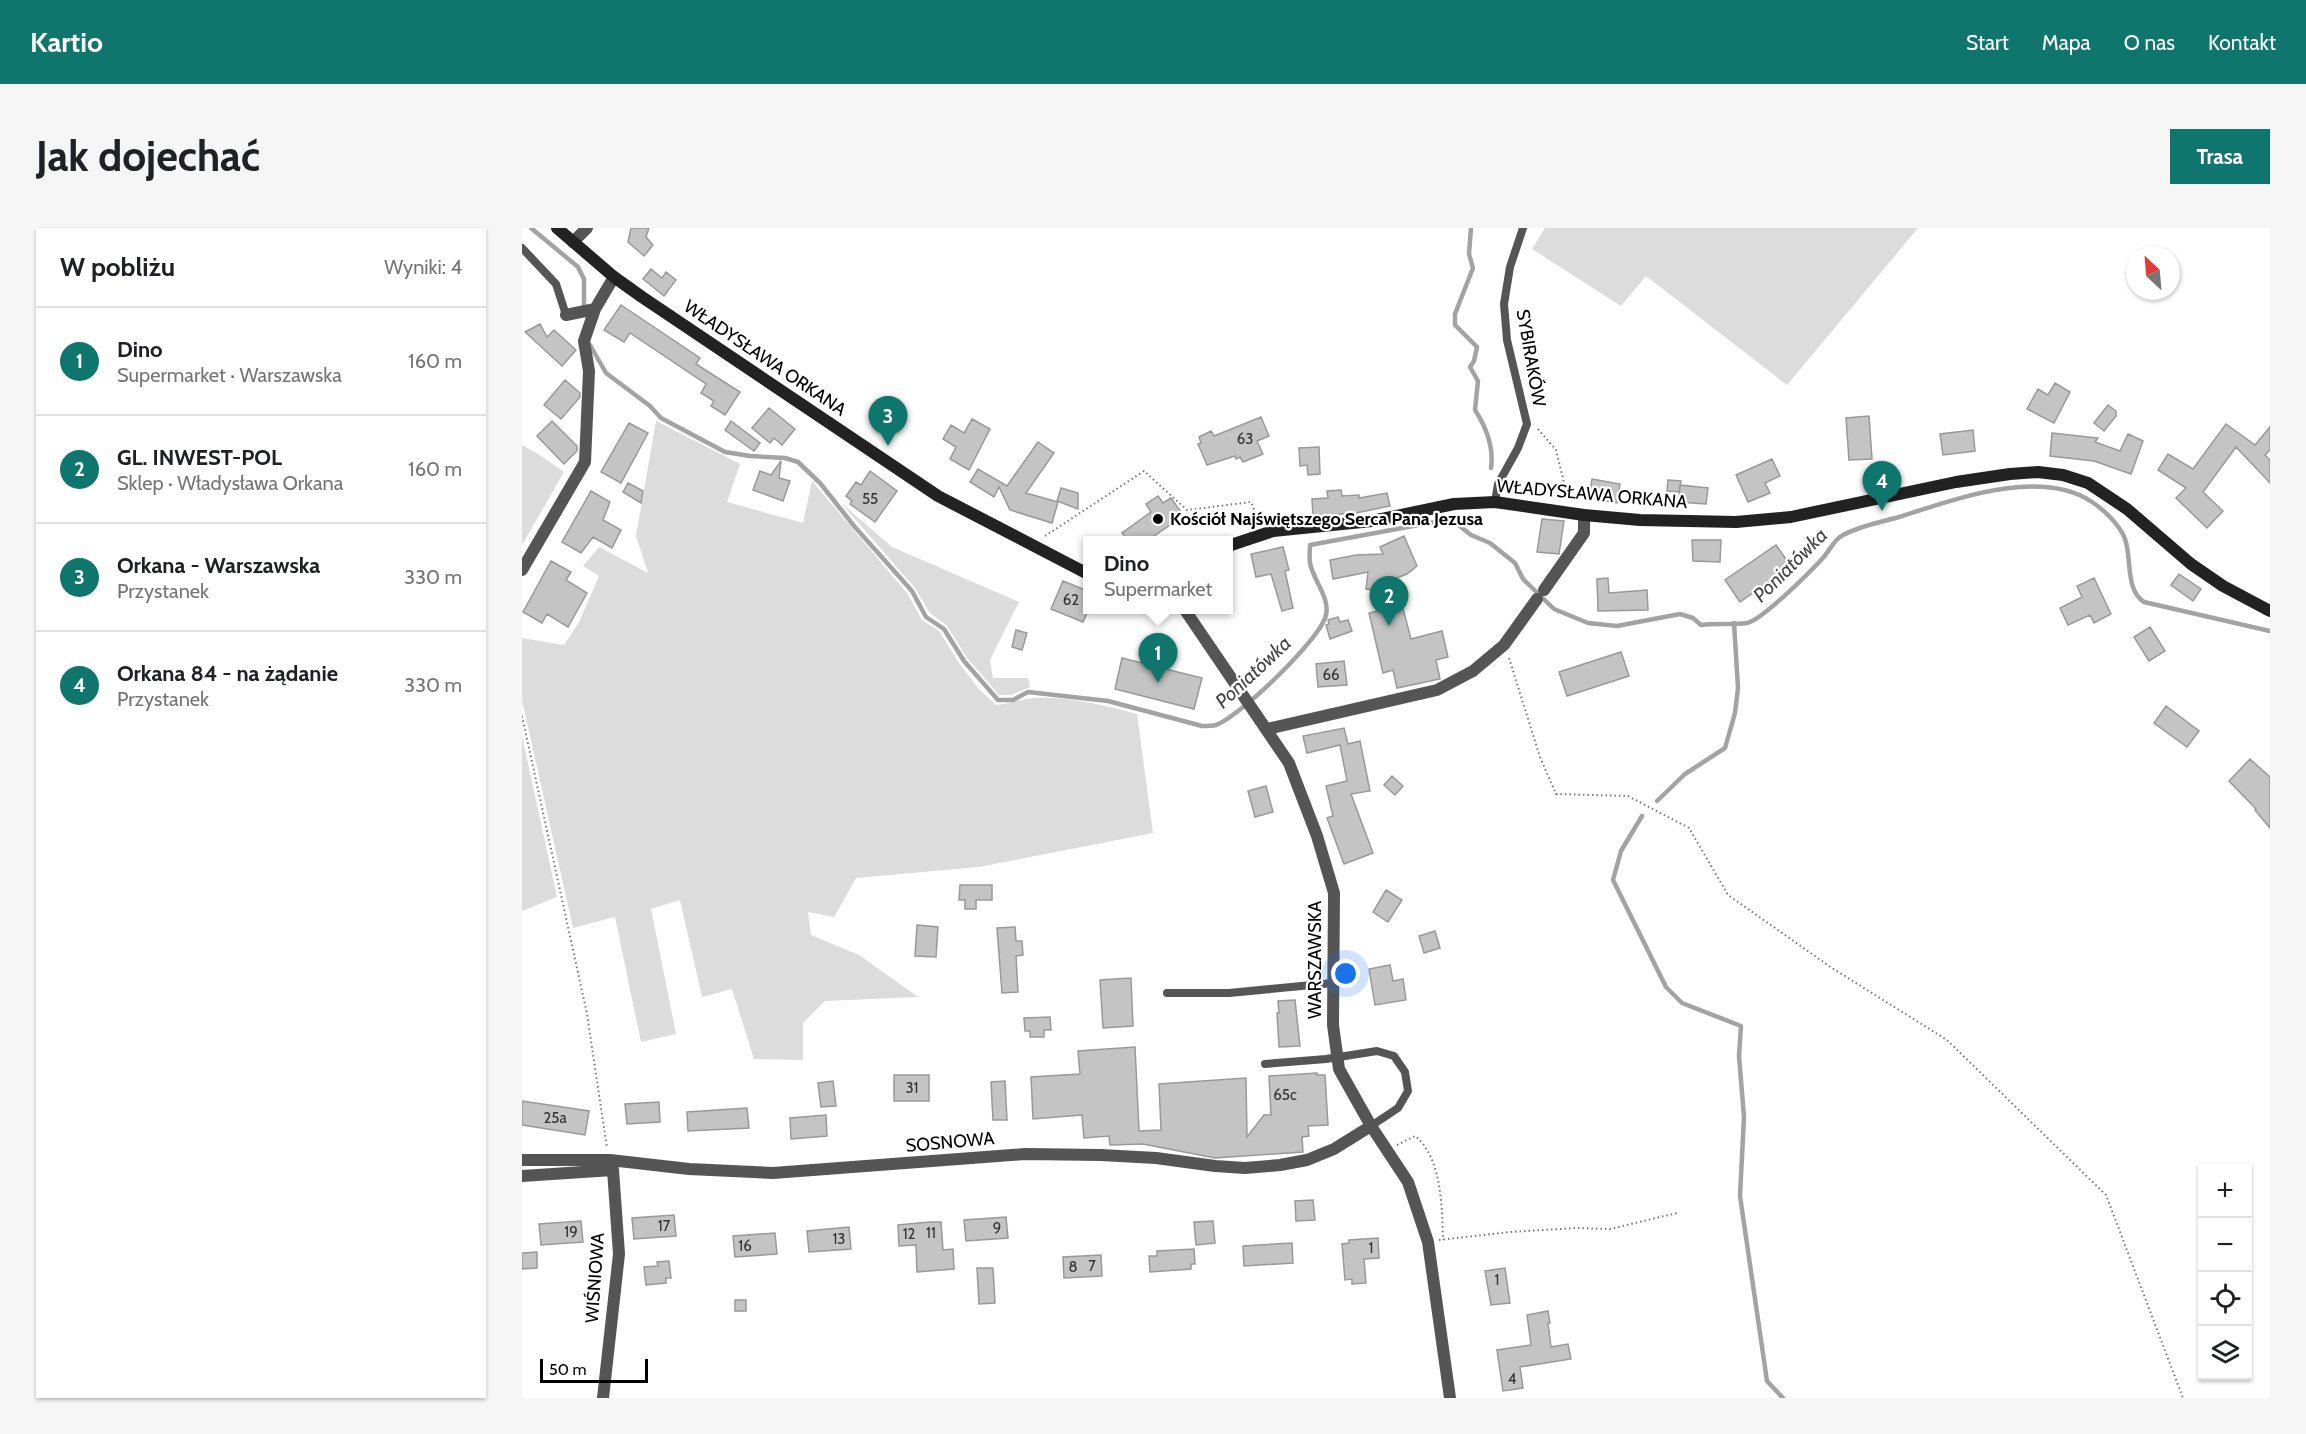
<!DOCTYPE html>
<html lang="pl">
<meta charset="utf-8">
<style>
body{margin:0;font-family:Cabin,sans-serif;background:#f6f6f6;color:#202124}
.controls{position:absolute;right:18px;bottom:18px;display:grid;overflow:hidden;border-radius:0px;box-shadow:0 2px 4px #0004}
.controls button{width:54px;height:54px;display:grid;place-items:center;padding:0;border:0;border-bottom:2px solid #e0e0e0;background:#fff;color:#202124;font:30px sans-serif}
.compass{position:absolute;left:1604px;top:18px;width:54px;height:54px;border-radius:50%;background:#fff;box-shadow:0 2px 4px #0004;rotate:334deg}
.scale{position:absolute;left:18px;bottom:15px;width:108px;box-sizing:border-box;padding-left:6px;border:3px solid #000;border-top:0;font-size:16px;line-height:21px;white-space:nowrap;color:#000;-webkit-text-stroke:4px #fff;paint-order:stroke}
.you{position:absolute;left:824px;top:746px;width:21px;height:21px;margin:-15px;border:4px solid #fff;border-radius:50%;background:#1a73e8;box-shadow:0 0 0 9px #1a73e833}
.badge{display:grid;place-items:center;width:39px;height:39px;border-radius:50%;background:#0f766e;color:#fff;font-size:20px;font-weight:700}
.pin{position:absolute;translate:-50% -50px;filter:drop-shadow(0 2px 3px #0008)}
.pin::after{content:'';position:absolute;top:32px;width:21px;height:18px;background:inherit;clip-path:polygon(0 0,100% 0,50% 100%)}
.popup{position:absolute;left:561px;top:308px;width:150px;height:78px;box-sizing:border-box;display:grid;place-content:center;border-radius:0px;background:#fff;filter:drop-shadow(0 2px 4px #0005);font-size:20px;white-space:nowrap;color:#757577}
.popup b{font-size:22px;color:#202124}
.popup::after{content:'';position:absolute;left:50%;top:100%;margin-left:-12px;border:12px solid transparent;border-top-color:#fff}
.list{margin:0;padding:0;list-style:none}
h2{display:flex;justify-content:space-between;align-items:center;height:78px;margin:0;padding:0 24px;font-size:26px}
h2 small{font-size:20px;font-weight:400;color:#757577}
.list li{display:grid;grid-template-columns:39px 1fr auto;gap:18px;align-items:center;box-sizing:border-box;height:108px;padding:0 24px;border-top:2px solid #e0e0e0}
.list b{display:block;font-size:22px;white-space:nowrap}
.list p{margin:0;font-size:20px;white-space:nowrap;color:#757577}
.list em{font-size:20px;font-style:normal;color:#757577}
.icon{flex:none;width:33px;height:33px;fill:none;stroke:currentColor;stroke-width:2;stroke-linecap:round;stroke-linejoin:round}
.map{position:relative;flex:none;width:1748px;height:1170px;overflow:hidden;border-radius:0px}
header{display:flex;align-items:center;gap:36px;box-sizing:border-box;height:84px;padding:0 30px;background:#0f766e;color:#fff}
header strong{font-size:28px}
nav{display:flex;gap:33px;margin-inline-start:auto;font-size:21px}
.intro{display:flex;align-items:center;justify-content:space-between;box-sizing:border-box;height:144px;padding:0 36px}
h1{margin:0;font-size:42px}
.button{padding:15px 27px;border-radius:0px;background:#0f766e;color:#fff;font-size:21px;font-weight:700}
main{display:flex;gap:36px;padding:0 36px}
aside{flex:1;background:#fff;border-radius:0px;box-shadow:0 2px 4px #0004}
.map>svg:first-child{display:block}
.green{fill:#dcdcdc}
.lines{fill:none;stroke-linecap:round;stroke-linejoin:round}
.stream{stroke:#a3a3a3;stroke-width:4.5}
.building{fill:#c4c4c4;stroke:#999;stroke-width:1.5}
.path{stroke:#777;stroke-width:2;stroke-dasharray:1.5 3;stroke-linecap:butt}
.lane{stroke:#555;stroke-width:8}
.street{stroke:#555;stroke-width:12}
.secondary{stroke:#222;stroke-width:12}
.poi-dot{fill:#000;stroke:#fff;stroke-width:2}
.labels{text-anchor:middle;stroke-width:4.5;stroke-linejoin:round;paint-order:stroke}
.number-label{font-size:15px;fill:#313131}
.street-label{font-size:18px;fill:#000;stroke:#fff}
.poi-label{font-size:18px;font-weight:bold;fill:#000;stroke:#fff;text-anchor:start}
.water-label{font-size:20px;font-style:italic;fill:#444;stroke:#fff}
</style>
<header>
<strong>Kartio</strong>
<nav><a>Start</a><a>Mapa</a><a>O nas</a><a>Kontakt</a></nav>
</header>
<div class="intro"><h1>Jak dojechać</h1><a class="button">Trasa</a></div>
<main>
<aside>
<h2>W pobliżu<small>Wyniki: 4</small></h2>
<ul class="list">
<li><span class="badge">1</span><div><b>Dino</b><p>Supermarket · Warszawska</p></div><em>160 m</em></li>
<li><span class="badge">2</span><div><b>GL. INWEST-POL</b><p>Sklep · Władysława Orkana</p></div><em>160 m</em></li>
<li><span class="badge">3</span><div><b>Orkana - Warszawska</b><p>Przystanek</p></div><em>330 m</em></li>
<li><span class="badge">4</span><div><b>Orkana 84 - na żądanie</b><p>Przystanek</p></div><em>330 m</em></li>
</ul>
</aside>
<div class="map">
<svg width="1748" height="1170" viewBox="0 0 1748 1170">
<rect width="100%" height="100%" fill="#fff"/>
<path class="green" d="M1023,0H1396L1265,157L1124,48L1099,78L1010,21Z
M134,193L218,236L205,274L281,295L290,253L385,365L400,392L417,403L437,435L456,460L474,477C487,476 499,471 511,470C545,468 582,477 615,486L631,605L457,639L334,650L312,689L286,684L289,707L337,727L396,769L303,773L281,795V832L232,831L210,761L180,769L158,672L129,681L154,806L119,814L93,689L51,700L0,472V410L42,417L57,394L77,348L61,338L77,319L126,345L114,308Z
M0,217L16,226L42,244L0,317Z
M318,274L370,319L497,374L468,432L471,450H506L508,459L489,467H477L445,430L425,398L407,384L393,360Z
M0,508L35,669L0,683Z"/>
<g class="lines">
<path class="stream" d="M9,0L56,39L62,51V78
M949,0L947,26L951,40L933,86V97L955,119L952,133L948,139L956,153L953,182C964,199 972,219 969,240
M68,117L84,145L128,178L139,190L203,224L228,228L263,230L276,234L298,255L332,298L390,363L404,389L422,401L442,433L476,472H491L506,464L586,473L680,498C684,498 690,498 694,497C717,489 799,411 804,387C808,369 791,352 788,335C787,329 788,322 788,317L929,291L949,307L968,315L993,335L1001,351L1032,381L1066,395L1095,398L1158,386L1171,390L1179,397C1193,395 1213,397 1225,395C1239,393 1288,344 1300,331C1307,324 1312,311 1321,307C1337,298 1359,294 1377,289C1431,272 1518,239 1570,274C1582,282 1598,297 1603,311C1610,330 1603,362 1622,374L1748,403
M1135,573L1163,546L1203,520L1213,485L1216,460L1212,395
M1120,588L1099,623L1091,652L1144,759L1160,775L1219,798L1217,828L1222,889L1218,968L1245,1153L1261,1170"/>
</g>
<path class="building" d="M109,0H127L124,9L131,17L122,28L106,14Z
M129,41L140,50L144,44L154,52L142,68L121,51Z
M99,77L178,130L174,136L218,164L203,187L189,178L192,173L179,165L184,156L108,105L102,114L82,102Z
M18,96L25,109L32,102L54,122L40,138L3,104Z
M43,152L58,165V169L39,191L22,177Z
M1533,155L1548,164L1532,195L1505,181L1516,161L1526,167Z
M1586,177L1594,183V188L1582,203L1572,195Z
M247,180L273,201L260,217L252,210L248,215L230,200Z
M1347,188L1350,231L1327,232L1324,190Z
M739,189L747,208L735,213L741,226L721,234L718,229L714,231L713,228L685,237L676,216L679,215L677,209L689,203L692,208Z
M450,191L468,201L447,242L428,231L434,219L421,211L429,197L442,205Z
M30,193L55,218V223L42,236L15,208Z
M209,193L238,215L232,223L203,202Z
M107,195L126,205L99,255L79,244Z
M1704,196L1733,217L1748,199V222L1743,227L1748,232V255L1714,219L1681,264L1701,283L1685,300L1654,270L1664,260L1636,242L1646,226L1671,241Z
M1451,202L1453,223L1421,227L1418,206Z
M1530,205L1576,210L1573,214L1598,223L1606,206L1621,213L1609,246L1572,233L1528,228Z
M516,214L532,225L504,265L536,274L530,295L488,282L477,259L472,269L448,254L456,241L485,258Z
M797,219L798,246L786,247L785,237L778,238L777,220Z
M1250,231L1258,248L1243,255L1248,265L1226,274L1214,247Z
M259,233L257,250L268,253L261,273L231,262L238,243L249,247Z
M348,243L375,263L353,294L328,276L330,273L324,268L334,254L339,257Z
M1070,251L1098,256L1095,275L1067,270Z
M1146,252L1159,253L1157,264L1145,263Z
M106,255L121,263L119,275L101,264Z
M1158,257L1186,260L1184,276L1157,274Z
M539,260L556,265V281L535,273Z
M819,262L820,268L837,267V270L865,265L868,278L834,285L791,288L790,271L806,270L805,263Z
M69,263L88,274L81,292L99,302L90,320L71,309L59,325L40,314Z
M636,268L641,275L649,270L659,284L651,289L654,293L626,312H606L600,305L629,284L624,276Z
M1020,291L1042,293L1037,326L1015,324Z
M882,308L895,338L885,346L859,356L858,363L844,361L846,344L811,351L808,332L834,327L861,326L858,319Z
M1170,312H1199L1198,334L1171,333Z
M1254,317L1269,338L1218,374L1203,352Z
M761,319L767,342L763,343L771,380L760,383L749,346L734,349L729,326Z
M29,333L49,344L44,352L65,365L46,399L25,386L20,395L1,384Z
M1657,346L1679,361L1671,373L1649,357Z
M1086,350L1087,365L1125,362L1126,382L1076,383L1075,351Z
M1572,350L1589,386L1572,395L1568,387L1546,397L1538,380L1560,369L1555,358Z
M541,353L566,363V383L561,394L529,381Z
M880,377L889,411L920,403L926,429L914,432L918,451L875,460L871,442L861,445L847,385Z
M816,389L818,394L826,392L830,403L808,411L804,397L807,396L806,392Z
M1628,399L1643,423L1627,433L1612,409Z
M494,402L505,405L500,422L490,419Z
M1099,424L1107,448L1045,468L1037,444Z
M600,430L680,450L672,481L593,461Z
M822,433L825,457L796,459L794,436Z
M1644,478L1677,503L1665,519L1632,495Z
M822,500L826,516L838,513L848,563L829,566L851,625L822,636L805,590L811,588L804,558L825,553L818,517L785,525L781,508Z
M1728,531L1748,549V600L1733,582L1734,581L1707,553Z
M870,548L881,558L873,567L862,557Z
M744,558L751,584L733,589L726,563Z
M438,657H470V672H454V681H443V672H437Z
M864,662L880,672L866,694L851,684Z
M395,697L416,699L414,729L393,728Z
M493,699L494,713H500L501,727L494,728L496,764L480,765L475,700Z
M913,703L918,720L902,725L897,708Z
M868,737L871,753L881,751L884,772L853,777L847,741Z
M609,750L611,798L581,800L578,752Z
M773,772L778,818L757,819L755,785H757L756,773Z
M528,789L529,802H522V809H508V803H503L502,790Z
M613,819L617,903L639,902L637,856L724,850L725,909L742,887H749L747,848L795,845V847H803L806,897L786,898L787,908L780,909L781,924L693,930L621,916L588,917L587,908L562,910L560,887L511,891L509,849L558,846L556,823Z
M372,847H407V873H372Z
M311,853L314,878L299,879L296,855Z
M483,853L485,892H471L469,854Z
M0,873L67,883L63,907L0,897Z
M137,874L138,894L105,896L103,876Z
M225,880L227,900L166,903L165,884Z
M304,887L305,908L269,911L268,890Z
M791,972L793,992L774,993L773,973Z
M152,987L154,1008L112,1011L110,990Z
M484,989L486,1010L444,1013L442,992Z
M59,993L61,1014L19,1017L17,996Z
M691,993L693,1015L674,1017L672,994Z
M408,994H419L421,1022L431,1021L432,1041L395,1044L394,1017L377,1018L376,997Z
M327,999L329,1021L287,1024L285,1003Z
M253,1005L255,1026L213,1029L211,1008Z
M856,1010L857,1030L842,1031L844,1055L830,1056V1051L823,1052L820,1016L827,1015V1012Z
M770,1015L771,1035L722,1038L721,1018Z
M672,1021L673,1036H669V1041L628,1044L627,1028H635V1023Z
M15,1024V1040L0,1041V1025Z
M579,1027L580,1048L542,1050L541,1029Z
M147,1033L149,1050H144V1055L124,1057L122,1039L136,1038L135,1034Z
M455,1040H471L473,1075L457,1076Z
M983,1040L988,1075L969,1077L963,1043Z
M213,1072H224V1083H213Z
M1026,1083L1028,1095H1026L1029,1119L1046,1116L1049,1131L998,1139L1001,1160L981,1163L975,1122L1009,1117L1005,1087Z"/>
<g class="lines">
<path class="path" d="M1016,201L1034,222L1046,271
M523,308L622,243L665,282L729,274L738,295
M987,430L1018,529L1034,566L1106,568L1167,600L1206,667L1310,740L1425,812L1584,967L1661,1170
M0,488L65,786L85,920
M875,917L893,908C920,929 920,981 921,1012
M917,1012L988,1004L1054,1000L1088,1001L1155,985"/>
<path class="lane" d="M0,20L34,56L44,87
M973,274L976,256L996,220L1005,196L985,112L982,76L988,39L1001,0
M645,765H707L811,755
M743,836L804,831L855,823L872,828L883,844L886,863L876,880L849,898"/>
<path class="street" d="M51,14L65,0
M44,87L73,81L92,49
M0,342L63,234L67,143L62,113L73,81
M1022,362L1062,305V287
M663,382L767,535L795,608L812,665L811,797L817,841L849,898L886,954L906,1014L928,1170
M745,501L915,462L951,443L982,417L1015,371
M0,932H88L167,941L251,945L503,926L579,927L634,930L693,938L723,940L758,937L785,932L812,921L849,898
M0,948L91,942
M81,1170L97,1026L91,942L88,932"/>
<path class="secondary" d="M35,0L92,49L120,69L416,268L566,346
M706,318L751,303L850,293L932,276L973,274L1062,287L1118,292L1214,294L1269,289L1434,254L1488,246L1516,244L1541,247L1566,255L1605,281L1669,336L1701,358L1748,383"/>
</g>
<circle class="poi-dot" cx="636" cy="291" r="6"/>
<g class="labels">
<g class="number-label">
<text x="723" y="216">63</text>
<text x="348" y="276">55</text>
<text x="549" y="377">62</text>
<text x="809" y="452">66</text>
<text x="390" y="865">31</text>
<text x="763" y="872">65c</text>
<text x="33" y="895">25a</text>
<text x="142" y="1003">17</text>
<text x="475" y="1005">9</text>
<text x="49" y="1009">19</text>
<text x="409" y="1010">11</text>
<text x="387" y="1011">12</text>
<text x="317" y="1016">13</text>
<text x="223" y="1023">16</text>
<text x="849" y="1025">1</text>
<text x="570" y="1043">7</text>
<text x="551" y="1044">8</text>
<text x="975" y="1057">1</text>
<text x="990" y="1156">4</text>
</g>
<g class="street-label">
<text transform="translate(243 130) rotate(34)" y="6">WŁADYSŁAWA ORKANA</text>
<text transform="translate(1009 130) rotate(80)" y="6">SYBIRAKÓW</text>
<text transform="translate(1070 266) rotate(5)" y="6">WŁADYSŁAWA ORKANA</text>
<text transform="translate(793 732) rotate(-90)" y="6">WARSZAWSKA</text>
<text transform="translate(428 914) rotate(-5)" y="6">SOSNOWA</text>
<text transform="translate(73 1050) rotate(-86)" y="6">WIŚNIOWA</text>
</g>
<g class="poi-label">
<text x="648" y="297">Kościół Najświętszego Serca Pana Jezusa</text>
</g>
<g class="water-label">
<text transform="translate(1268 337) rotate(-45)" y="7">Poniatówka</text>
<text transform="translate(731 444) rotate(-43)" y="7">Poniatówka</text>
</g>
</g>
</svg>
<div class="controls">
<button>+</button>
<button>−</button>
<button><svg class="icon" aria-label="locate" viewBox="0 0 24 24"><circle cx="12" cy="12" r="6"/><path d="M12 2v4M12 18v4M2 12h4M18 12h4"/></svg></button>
<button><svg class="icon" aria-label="layers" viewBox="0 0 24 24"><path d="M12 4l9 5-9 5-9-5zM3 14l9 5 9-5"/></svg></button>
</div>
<svg class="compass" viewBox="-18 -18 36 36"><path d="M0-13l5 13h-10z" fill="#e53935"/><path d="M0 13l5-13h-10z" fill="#757577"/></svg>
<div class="scale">50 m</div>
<div class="you"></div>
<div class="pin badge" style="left:636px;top:455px">1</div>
<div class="popup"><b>Dino</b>Supermarket</div>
<div class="pin badge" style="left:867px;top:398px">2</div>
<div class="pin badge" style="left:366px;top:218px">3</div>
<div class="pin badge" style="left:1360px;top:283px">4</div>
</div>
</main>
